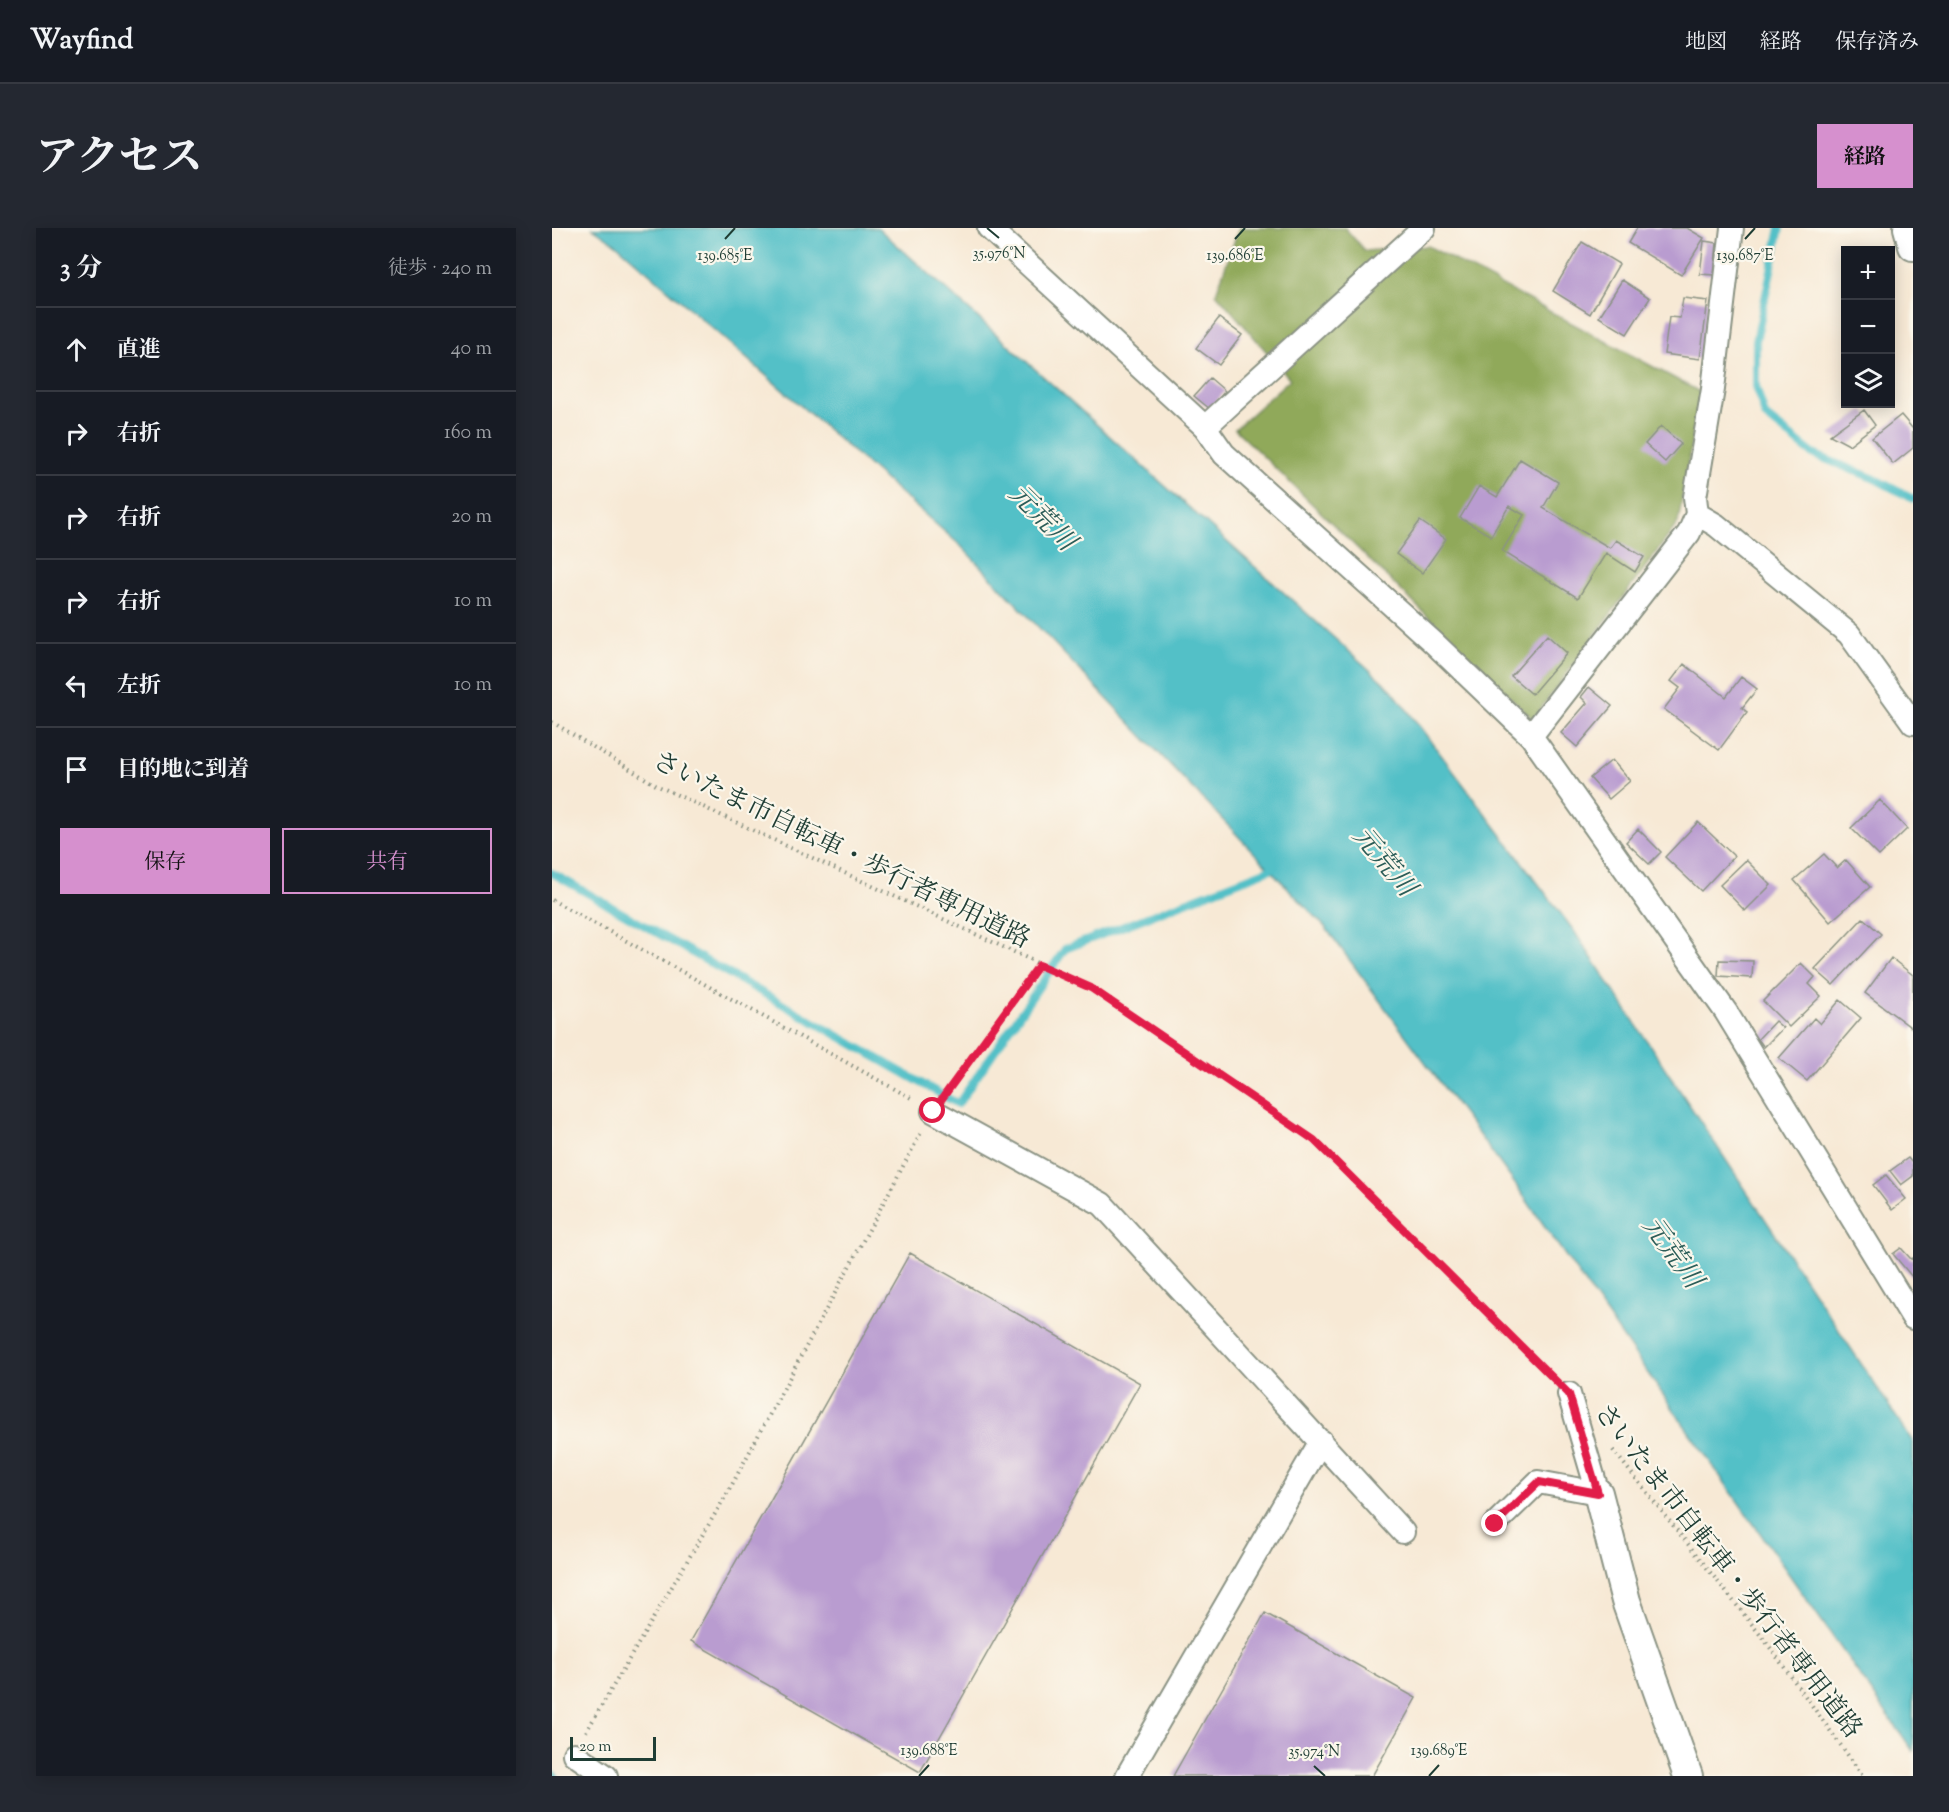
<!DOCTYPE html>
<html lang="ja">
<meta charset="utf-8">
<style>
body{margin:0;font-family:"Sorts Mill Goudy","Noto Serif JP",serif;background:#242831;color:#f1f3f6}
.controls{position:absolute;right:18px;top:18px;display:grid;overflow:hidden;border-radius:0px;box-shadow:0 3px 15px #0003}
.controls button{width:54px;height:54px;display:grid;place-items:center;padding:0;border:0;border-bottom:2px solid #363941;background:#171b24;color:#f1f3f6;font:30px sans-serif}
.scale{position:absolute;left:18px;bottom:15px;width:86px;box-sizing:border-box;padding-left:6px;border:3px solid #1f3d34;border-top:0;font-size:16px;line-height:21px;white-space:nowrap;color:#1f3d34;-webkit-text-stroke:4px #fbf7ec;paint-order:stroke}
.stop{position:absolute;width:18px;height:18px;margin:-14px;border:4px solid #e11d48;border-radius:50%;background:#fff}
.stop.end{background:#e11d48;border-color:#fff;box-shadow:0 2px 6px #0008}
.list{margin:0;padding:0;list-style:none}
h2{display:flex;justify-content:space-between;align-items:center;height:78px;margin:0;padding:0 24px;font-size:26px}
h2 small{font-size:20px;font-weight:400;color:#9ea1a6}
.list li{display:grid;grid-template-columns:39px 1fr auto;gap:18px;align-items:center;box-sizing:border-box;height:84px;padding:0 24px;border-top:2px solid #363941}
.list b{display:block;font-size:22px;white-space:nowrap}
.list em{font-size:20px;font-style:normal;color:#9ea1a6}
.actions{display:flex;gap:12px;padding:18px 24px}
.actions a{flex:1;padding:14px 0;border:2px solid #d690ce;border-radius:0px;text-align:center;font-size:21px;color:#d690ce}
.actions .main{background:#d690ce;color:#111}
.icon{flex:none;width:33px;height:33px;fill:none;stroke:currentColor;stroke-width:2;stroke-linecap:round;stroke-linejoin:round}
.map{position:relative;flex:none;width:1361px;height:1548px;overflow:hidden;border-radius:0px}
header{display:flex;align-items:center;gap:36px;box-sizing:border-box;height:84px;padding:0 30px;background:#171b24;border-bottom:2px solid #363941}
header strong{font-size:28px}
nav{display:flex;gap:33px;margin-inline-start:auto;font-size:21px}
.intro{display:flex;align-items:center;justify-content:space-between;box-sizing:border-box;height:144px;padding:0 36px}
h1{margin:0;font-size:42px}
.button{padding:15px 27px;border-radius:0px;background:#d690ce;color:#111;font-size:21px;font-weight:700}
main{display:flex;gap:36px;padding:0 36px}
aside{flex:1;background:#171b24;border-radius:0px;box-shadow:0 3px 15px #0003}
.map>svg:first-child{display:block}
.forest{fill:#90a95a;stroke:#587347;stroke-width:1.5}
.water{fill:#52c0c7;stroke:#387e7e;stroke-width:1.5}
.lines{fill:none;stroke-linecap:round;stroke-linejoin:round}
.stream{stroke:#52c0c7;stroke-width:8}
.building{fill:#b99cd0}
.minor-casing{stroke:#8b9384;stroke-width:26}
.tertiary-casing{stroke:#8b9384;stroke-width:32}
.path{stroke:#8b9384;stroke-width:4;stroke-dasharray:1.5 4.5;stroke-linecap:butt}
.minor{stroke:#fff;stroke-width:22}
.tertiary{stroke:#fff;stroke-width:28}
.route{stroke:#e11d48;stroke-width:8}
.ticks{fill:none;stroke:#1f3d34;stroke-width:2}
.labels{text-anchor:middle;stroke-width:4.5;stroke-linejoin:round;paint-order:stroke}
.street-label{font-size:26px;fill:#1f3d34;stroke:#fbf7ec}
.water-label{font-size:27px;font-style:italic;fill:#2c5e59;stroke:#fbf7ec}
.ticks-label{font-size:15px;text-anchor:middle;fill:#1f3d34;stroke:#fbf7ec;stroke-width:4.5;stroke-linejoin:round;paint-order:stroke}
</style>
<header>
<strong>Wayfind</strong>
<nav><a>地図</a><a>経路</a><a>保存済み</a></nav>
</header>
<div class="intro"><h1>アクセス</h1><a class="button">経路</a></div>
<main>
<aside>
<h2>3 分<small>徒歩 · 240 m</small></h2>
<ul class="list">
<li><svg class="icon" aria-label="ahead" viewBox="0 0 24 24"><path d="M12 20V5M6 11l6-6 6 6"/></svg><div><b>直進</b></div><em>40 m</em></li>
<li><svg class="icon" aria-label="right" viewBox="0 0 24 24"><path d="M7 20v-9h11M14 6l5 5-5 5"/></svg><div><b>右折</b></div><em>160 m</em></li>
<li><svg class="icon" aria-label="right" viewBox="0 0 24 24"><path d="M7 20v-9h11M14 6l5 5-5 5"/></svg><div><b>右折</b></div><em>20 m</em></li>
<li><svg class="icon" aria-label="right" viewBox="0 0 24 24"><path d="M7 20v-9h11M14 6l5 5-5 5"/></svg><div><b>右折</b></div><em>10 m</em></li>
<li><svg class="icon" aria-label="left" viewBox="0 0 24 24"><path d="M17 20v-9H6M10 6l-5 5 5 5"/></svg><div><b>左折</b></div><em>10 m</em></li>
<li><svg class="icon" aria-label="arrive" viewBox="0 0 24 24"><path d="M6 21V4h12l-3 4 3 4H6"/></svg><div><b>目的地に到着</b></div></li>
</ul>
<div class="actions"><a class="main">保存</a><a>共有</a></div>
</aside>
<div class="map">
<svg width="1361" height="1548" viewBox="0 0 1361 1548">
<rect width="100%" height="100%" fill="#fbf7ec"/>
<filter id="ink" filterUnits="userSpaceOnUse"><feTurbulence type="fractalNoise" baseFrequency=".0167" numOctaves="2"/><feDisplacementMap in="SourceGraphic" scale="12" xChannelSelector="R" yChannelSelector="G"/><feConvolveMatrix kernelMatrix="1 2 1 2 8 2 1 2 1" color-interpolation-filters="sRGB"/></filter>
<filter id="wash" filterUnits="userSpaceOnUse"><feTurbulence type="fractalNoise" baseFrequency=".008" numOctaves="4" result="noise"/><feDisplacementMap in="SourceGraphic" scale="24" xChannelSelector="R" yChannelSelector="G"/><feGaussianBlur stdDeviation="1.35" result="paint"/><feColorMatrix in="noise" values="0 0 0 0 0 0 0 0 0 0 0 0 0 0 0 0 0 1.4 0 .05"/><feComposite in="paint" operator="in"/></filter>
<g filter="url(#wash)">
<rect width="100%" height="100%" fill="#f7e9d5"/>
<path class="forest" d="M687,0H793L813,23L876,18L1148,164L1126,295L981,491L683,201L738,151L664,65Z"/>
<path class="water" d="M41,0H326L840,462L1022,703L1361,1214V1523L961,953L774,700L409,318L64,16Z"/>
<g class="lines">
<path class="stream" d="M1228,0L1204,113V158L1213,188L1261,226L1323,251L1361,271
M0,645L406,876L513,721L729,637
M0,1546L3,1548"/>
</g>
<g id="blocks">
<path class="building" d="M1085,0H1135L1152,10L1129,47L1076,15Z
M1152,13L1165,15L1162,47L1148,46Z
M1030,14L1067,36L1038,86L1001,63Z
M1070,52L1098,70L1075,106L1047,89Z
M1131,70L1156,73L1148,131L1112,126L1117,89L1128,90Z
M667,90L690,107L667,137L644,120Z
M658,150L673,163L658,181L642,168Z
M1312,182L1323,197L1297,217L1278,207Z
M1349,187L1361,201V220L1341,236L1320,210Z
M1109,198L1129,216L1113,234L1093,216Z
M968,231L1006,254L991,280L1058,320L1064,312L1092,329L1083,344L1054,325L1026,370L950,323L972,287L957,278L939,308L908,290L927,258L945,269Z
M868,293L894,311L870,345L844,326Z
M995,407L1015,425L980,466L959,448Z
M1132,436L1174,469L1189,449L1205,461L1190,480L1195,484L1167,522L1112,481L1128,460L1119,453Z
M1037,459L1060,478L1025,519L1009,505L1035,475L1029,469Z
M1060,532L1078,553L1057,571L1038,550Z
M1328,572L1355,601L1327,628L1299,600Z
M1146,594L1182,628L1149,663L1113,629Z
M1086,601L1109,624L1097,636L1074,614Z
M1272,626L1285,640L1294,632L1318,659L1278,694L1242,652Z
M1194,632L1219,657L1193,683L1168,657Z
M1311,690L1329,706L1281,757L1263,741Z
M1339,730L1361,747V801L1313,765Z
M1167,732L1201,733L1200,750L1166,748Z
M1249,735L1263,749L1257,756L1269,768L1237,799L1211,773Z
M1288,772L1309,790L1255,853L1227,830L1262,790L1268,796Z
M1223,793L1231,800L1212,819L1206,811Z
M1356,930L1361,936V948L1349,957L1338,943Z
M1334,947L1354,971L1340,982L1321,957Z
M1349,1020L1359,1031L1361,1030V1050L1341,1026Z
M358,1025L588,1155L368,1544L139,1413Z
M713,1385L864,1470L820,1548H621Z"/>
</g>
</g>
<g filter="url(#ink)">
<use href="#blocks" fill-opacity="0" stroke="#8b9384" stroke-width="1.5"/>
<g class="lines">
<g class="minor-casing">
<path id="minor" d="M437,0L653,199L672,226L882,415L979,508L1174,784L1361,1090
M1180,0L1161,161L1143,269L1145,286L1164,297L1297,406L1361,495
M653,199L872,0
M979,508L1137,305L1145,286
M381,883L550,976L851,1304
M943,1296L986,1254L1046,1265L1017,1166
M22,1526L54,1548
M575,1548L769,1213"/>
</g>
<g class="tertiary-casing">
<path id="tertiary" d="M1356,0L1361,18
M1046,1265L1074,1373L1136,1548"/>
</g>
<path class="path" d="M0,494L104,557L539,760L762,912L1000,1150
M0,672L359,870
M395,864L487,737
M1061,1222L1214,1414L1311,1548
M34,1504L176,1264L370,903"/>
<use href="#minor" class="minor"/>
<use href="#tertiary" class="tertiary"/>
</g>
</g>
<g class="lines" filter="url(#ink)">
<path class="route" d="M381,883L487,737L539,760L762,912L1017,1166L1046,1265L987,1254L943,1296"/>
</g>
<path class="ticks" d="M435,0L447,10M173,11L183,0M683,11L693,0M1193,11L1203,0M762,1538L773,1548M367,1548L377,1537M877,1548L887,1537"/>
<g class="labels">
<g class="street-label">
<text transform="translate(290 621) rotate(26)" y="9">さいたま市自転車・歩行者専用道路</text>
<text transform="translate(1177 1342) rotate(52)" y="9">さいたま市自転車・歩行者専用道路</text>
</g>
<g class="water-label">
<text transform="translate(491 289) rotate(45)" y="9">元荒川</text>
<text transform="translate(833 633) rotate(50)" y="9">元荒川</text>
<text transform="translate(1121 1024) rotate(54)" y="9">元荒川</text>
</g>
</g>
<g class="ticks-label">
<text x="447" y="30">35.976°N</text>
<text x="683" y="32">139.686°E</text>
<text x="1193" y="32">139.687°E</text>
<text x="173" y="32">139.685°E</text>
<text x="377" y="1527">139.688°E</text>
<text x="887" y="1527">139.689°E</text>
<text x="762" y="1528">35.974°N</text>
</g>
</svg>
<div class="controls">
<button>+</button>
<button>−</button>
<button><svg class="icon" aria-label="layers" viewBox="0 0 24 24"><path d="M12 4l9 5-9 5-9-5zM3 14l9 5 9-5"/></svg></button>
</div>
<div class="scale">20 m</div>
<div class="stop" style="left:381px;top:883px"></div>
<div class="stop end" style="left:943px;top:1296px"></div>
</div>
</main>
